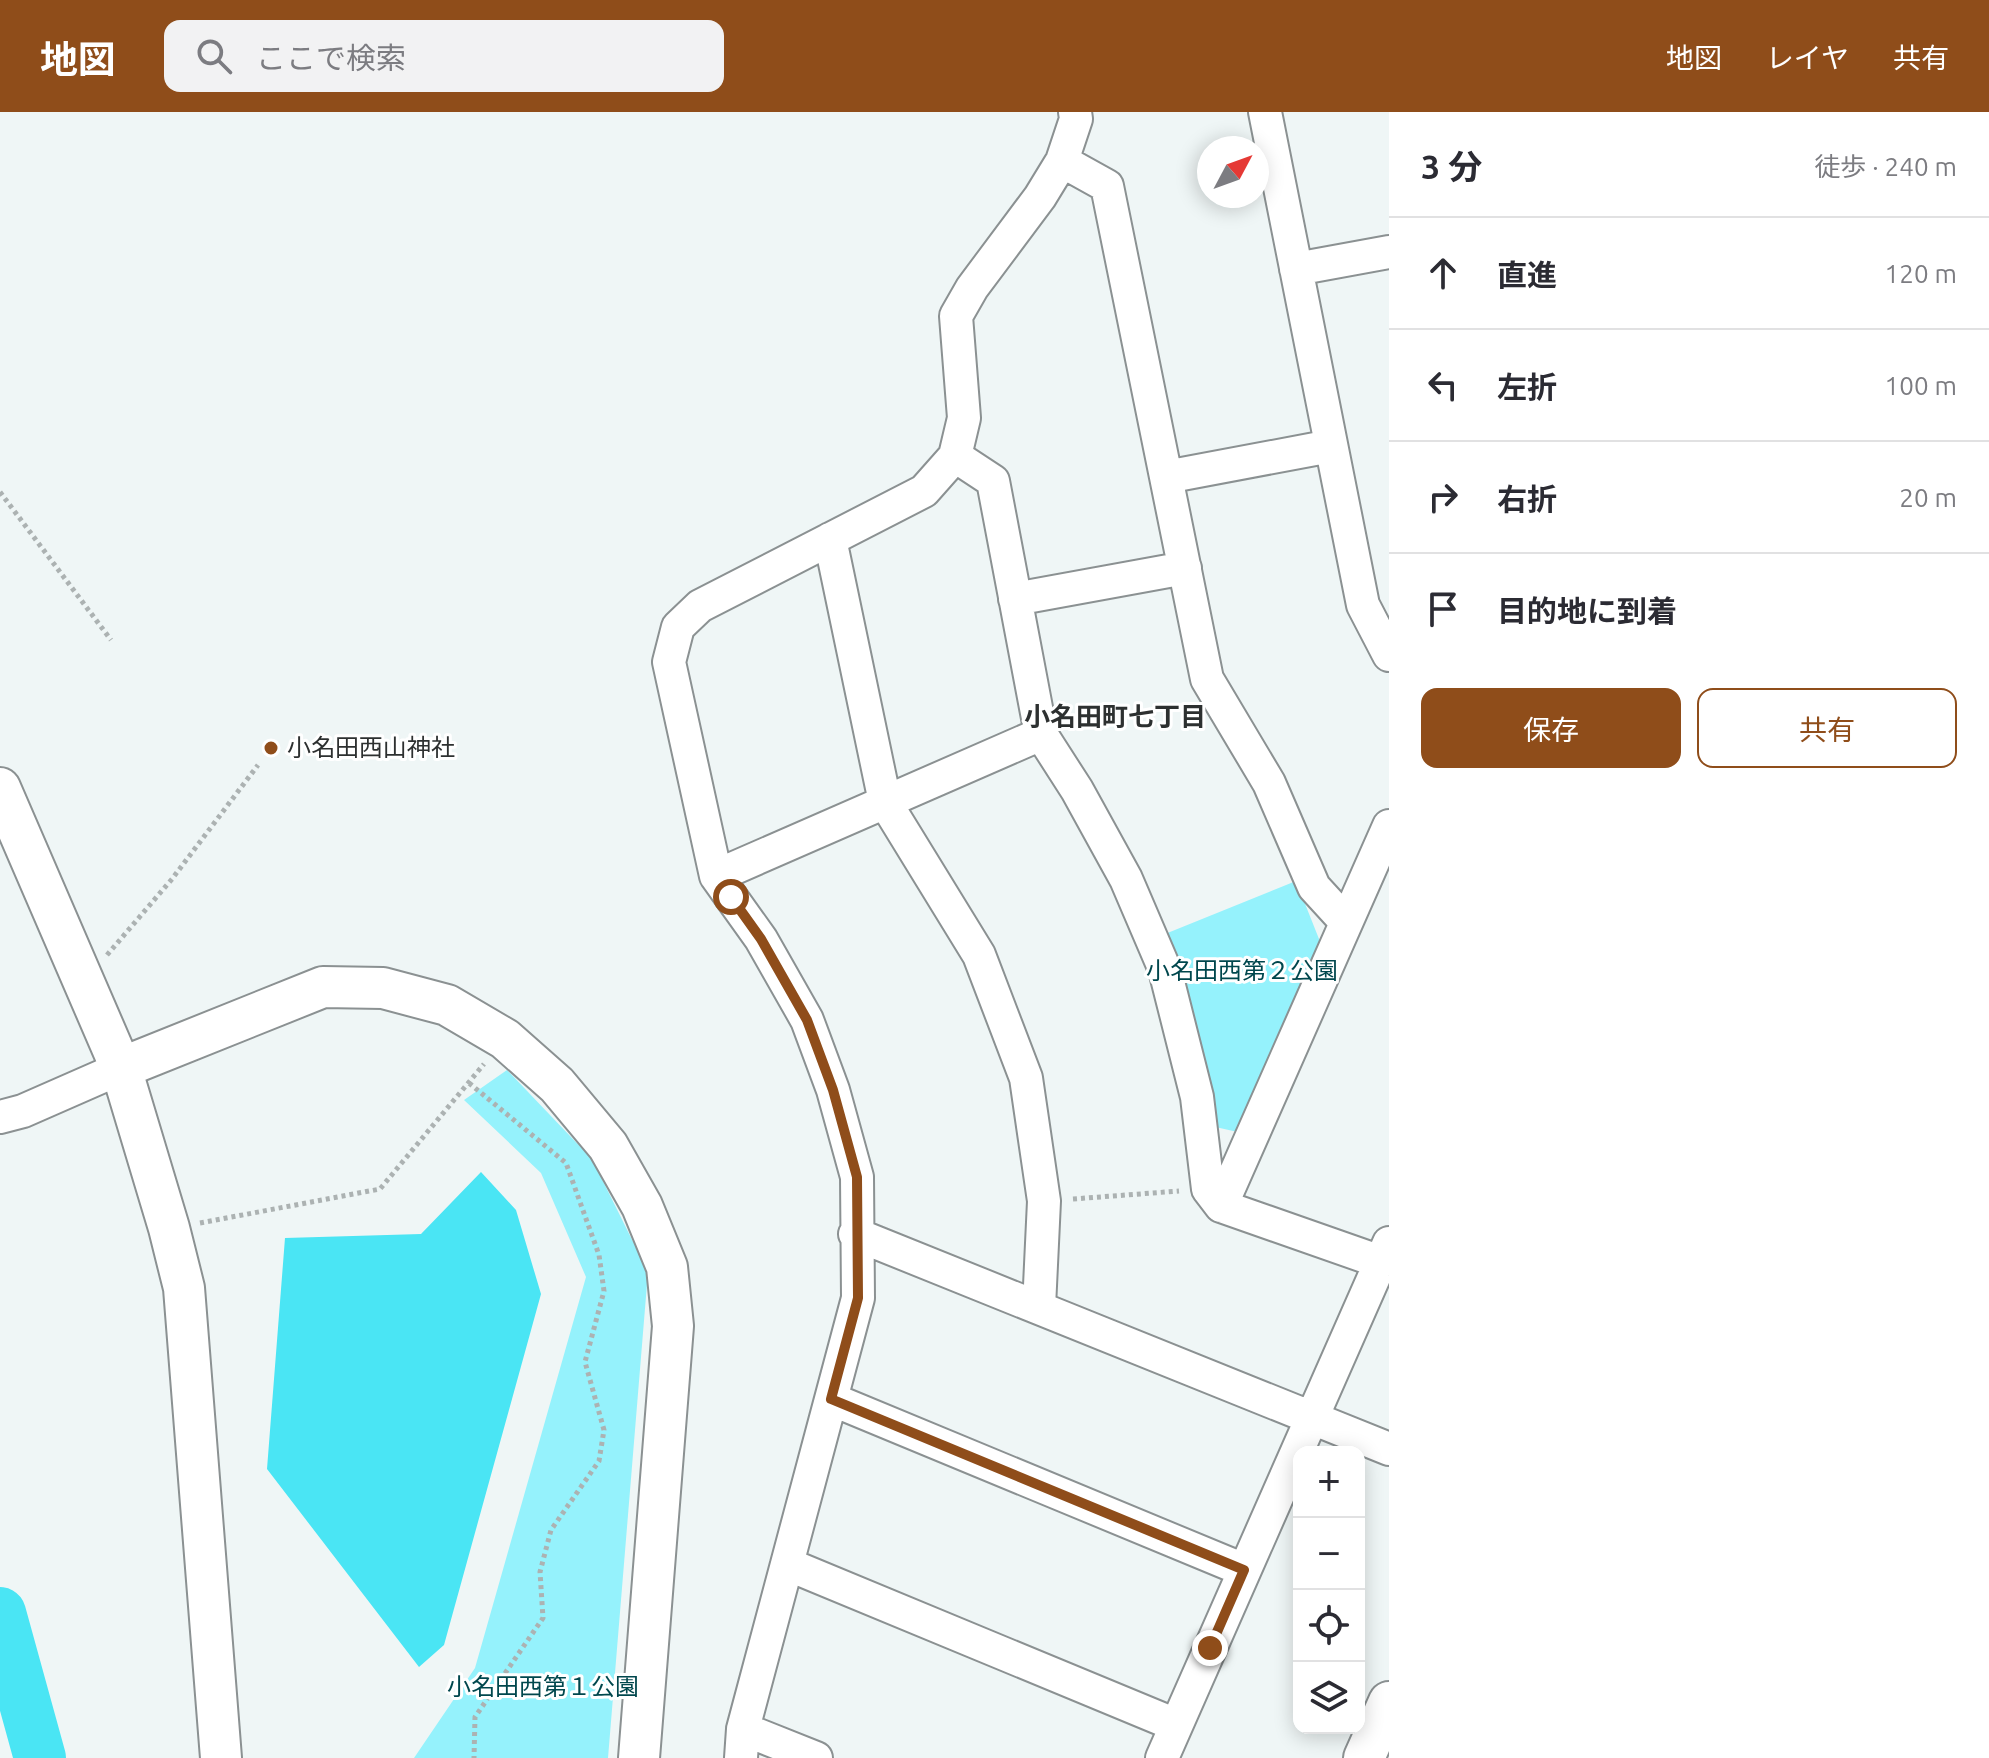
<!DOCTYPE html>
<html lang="ja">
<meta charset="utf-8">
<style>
body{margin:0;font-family:Ubuntu,"Noto Sans JP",sans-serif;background:#f2f2f3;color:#2b2b33}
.controls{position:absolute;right:24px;bottom:24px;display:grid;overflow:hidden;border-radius:16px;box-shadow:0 4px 20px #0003}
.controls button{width:72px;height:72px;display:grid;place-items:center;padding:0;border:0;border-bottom:2px solid #e1e1e2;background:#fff;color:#2b2b33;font:40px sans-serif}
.compass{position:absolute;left:1197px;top:24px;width:72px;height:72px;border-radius:50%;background:#fff;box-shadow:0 4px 20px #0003;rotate:49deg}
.stop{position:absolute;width:24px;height:24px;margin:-18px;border:6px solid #8f4d1a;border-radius:50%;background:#fff}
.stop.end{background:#8f4d1a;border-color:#fff;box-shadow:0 2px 8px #0008}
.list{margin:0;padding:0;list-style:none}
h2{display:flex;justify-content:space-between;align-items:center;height:104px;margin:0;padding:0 32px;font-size:34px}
h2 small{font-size:26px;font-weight:400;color:#7c7c81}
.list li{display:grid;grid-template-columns:52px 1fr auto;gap:24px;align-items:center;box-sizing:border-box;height:112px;padding:0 32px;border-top:2px solid #e1e1e2}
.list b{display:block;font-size:30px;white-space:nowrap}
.list em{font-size:26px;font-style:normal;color:#7c7c81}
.actions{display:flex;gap:16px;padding:24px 32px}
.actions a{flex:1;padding:18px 0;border:2px solid #8f4d1a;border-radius:16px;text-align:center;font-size:28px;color:#8f4d1a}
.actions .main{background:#8f4d1a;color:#fff}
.icon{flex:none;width:44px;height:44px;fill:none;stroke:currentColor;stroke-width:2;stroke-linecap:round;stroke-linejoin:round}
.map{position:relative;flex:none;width:1389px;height:1646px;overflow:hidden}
header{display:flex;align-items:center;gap:48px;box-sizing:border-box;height:112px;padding:0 40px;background:#8f4d1a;color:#fff}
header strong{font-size:38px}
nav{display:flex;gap:44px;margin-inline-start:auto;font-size:28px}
.search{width:560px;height:72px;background:#f2f2f3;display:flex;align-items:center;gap:20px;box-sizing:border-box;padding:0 28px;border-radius:16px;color:#7c7c81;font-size:30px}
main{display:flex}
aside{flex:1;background:#fff}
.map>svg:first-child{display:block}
.green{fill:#95f2fc}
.water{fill:#4ae5f4}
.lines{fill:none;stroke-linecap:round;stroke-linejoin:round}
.river{stroke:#4ae5f4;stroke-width:52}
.minor-casing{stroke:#8b9192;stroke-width:36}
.tertiary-casing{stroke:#8b9192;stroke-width:44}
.path{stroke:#acb2b2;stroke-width:5;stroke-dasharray:4 4;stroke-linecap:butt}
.minor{stroke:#fff;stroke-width:32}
.tertiary{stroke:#fff;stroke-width:40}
.route{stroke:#8f4d1a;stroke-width:10}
.poi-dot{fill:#8f4d1a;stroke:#fff;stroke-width:3}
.labels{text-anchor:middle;stroke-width:6;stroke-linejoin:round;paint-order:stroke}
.poi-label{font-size:24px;fill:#2d3030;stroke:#fff;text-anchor:start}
.park-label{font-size:24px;fill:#00474d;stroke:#fff}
.neighbourhood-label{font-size:26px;font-weight:bold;fill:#2d3030;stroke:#fff}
</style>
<header>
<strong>地図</strong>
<div class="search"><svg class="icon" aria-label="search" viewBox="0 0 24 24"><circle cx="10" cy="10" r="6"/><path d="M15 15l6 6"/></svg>ここで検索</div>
<nav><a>地図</a><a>レイヤ</a><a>共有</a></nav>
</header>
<main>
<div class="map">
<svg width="1389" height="1646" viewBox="0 0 1389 1646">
<rect width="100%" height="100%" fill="#eff6f6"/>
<path class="green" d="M1296,769L1321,832L1242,1021L1211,1014L1165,822Z
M507,958L592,1047L648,1160L608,1646H414L475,1556L586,1165L541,1061L464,988Z"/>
<path class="water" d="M481,1060L516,1098L541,1182L444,1533L419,1555L267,1357L285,1126L421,1122Z"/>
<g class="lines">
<path class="river" d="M0,1501L40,1646"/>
<g class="minor-casing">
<path id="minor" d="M1265,0L1363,493L1389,543
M1062,49L1107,74L1207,567L1269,671L1314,775L1346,810
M1296,157L1389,140
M955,344L993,369L1041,622L1077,678L1126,767L1165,858L1197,985L1208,1077L1221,1094L1381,1150
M1166,365L1331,334
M830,427L885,690L979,843L1026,966L1044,1089L1039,1195
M1015,487L1185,456
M716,764L669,550L678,515L700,494L924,379L955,344L964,306L956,204L972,176L1040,85L1062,49L1076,7L1075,0
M0,1005L23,999L121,956
M1221,1094L1389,714
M855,1122L1389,1337
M831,1287L1244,1458
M787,1452L1176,1613
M743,1617L816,1646
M741,1646L743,1617L858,1186L857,1065L833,978L807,908L761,827L716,764L1041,622
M1162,1646L1389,1131"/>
</g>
<g class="tertiary-casing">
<path id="tertiary" d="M0,676L121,956L169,1116L184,1176L221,1646
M121,956L323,875L383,876L447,893L505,927L557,973L608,1034L642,1094L667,1155L673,1214L639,1646
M1364,1646L1389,1590"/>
</g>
<path class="path" d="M0,380L111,528
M107,843L172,767L258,653
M469,971L566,1051L599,1143L604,1179L585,1250L604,1318L599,1349L551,1418L540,1460L543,1506L475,1605L474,1646
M1073,1087L1179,1079
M200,1111L380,1077L484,952"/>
<use href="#minor" class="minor"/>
<use href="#tertiary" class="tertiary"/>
</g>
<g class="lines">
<path class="route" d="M731,785L761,827L807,908L833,978L857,1065L858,1186L831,1287L1244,1458L1210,1536"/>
</g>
<circle class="poi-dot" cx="271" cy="636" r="8"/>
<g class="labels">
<g class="poi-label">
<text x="287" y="644">小名田西山神社</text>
</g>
<g class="park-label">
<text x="1242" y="867">小名田西第２公園</text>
<text x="543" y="1583">小名田西第１公園</text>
</g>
<g class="neighbourhood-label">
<text x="1115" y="614">小名田町七丁目</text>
</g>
</g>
</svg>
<div class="controls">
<button>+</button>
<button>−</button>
<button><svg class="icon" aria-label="locate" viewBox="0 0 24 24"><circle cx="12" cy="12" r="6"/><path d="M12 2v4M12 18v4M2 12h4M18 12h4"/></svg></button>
<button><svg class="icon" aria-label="layers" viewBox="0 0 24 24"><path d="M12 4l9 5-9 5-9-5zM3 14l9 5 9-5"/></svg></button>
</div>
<svg class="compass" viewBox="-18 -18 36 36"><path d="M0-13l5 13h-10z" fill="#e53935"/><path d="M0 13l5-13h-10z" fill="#7c7c81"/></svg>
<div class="stop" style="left:731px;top:785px"></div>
<div class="stop end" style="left:1210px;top:1536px"></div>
</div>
<aside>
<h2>3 分<small>徒歩 · 240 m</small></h2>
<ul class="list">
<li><svg class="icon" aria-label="ahead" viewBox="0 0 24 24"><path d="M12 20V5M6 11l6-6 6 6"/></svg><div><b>直進</b></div><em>120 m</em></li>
<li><svg class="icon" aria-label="left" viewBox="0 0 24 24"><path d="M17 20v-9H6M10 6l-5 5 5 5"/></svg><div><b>左折</b></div><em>100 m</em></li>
<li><svg class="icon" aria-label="right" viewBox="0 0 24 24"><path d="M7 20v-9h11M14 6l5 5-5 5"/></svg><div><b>右折</b></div><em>20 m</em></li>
<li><svg class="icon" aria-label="arrive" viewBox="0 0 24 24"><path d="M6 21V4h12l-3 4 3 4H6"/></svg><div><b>目的地に到着</b></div></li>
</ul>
<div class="actions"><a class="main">保存</a><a>共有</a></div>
</aside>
</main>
